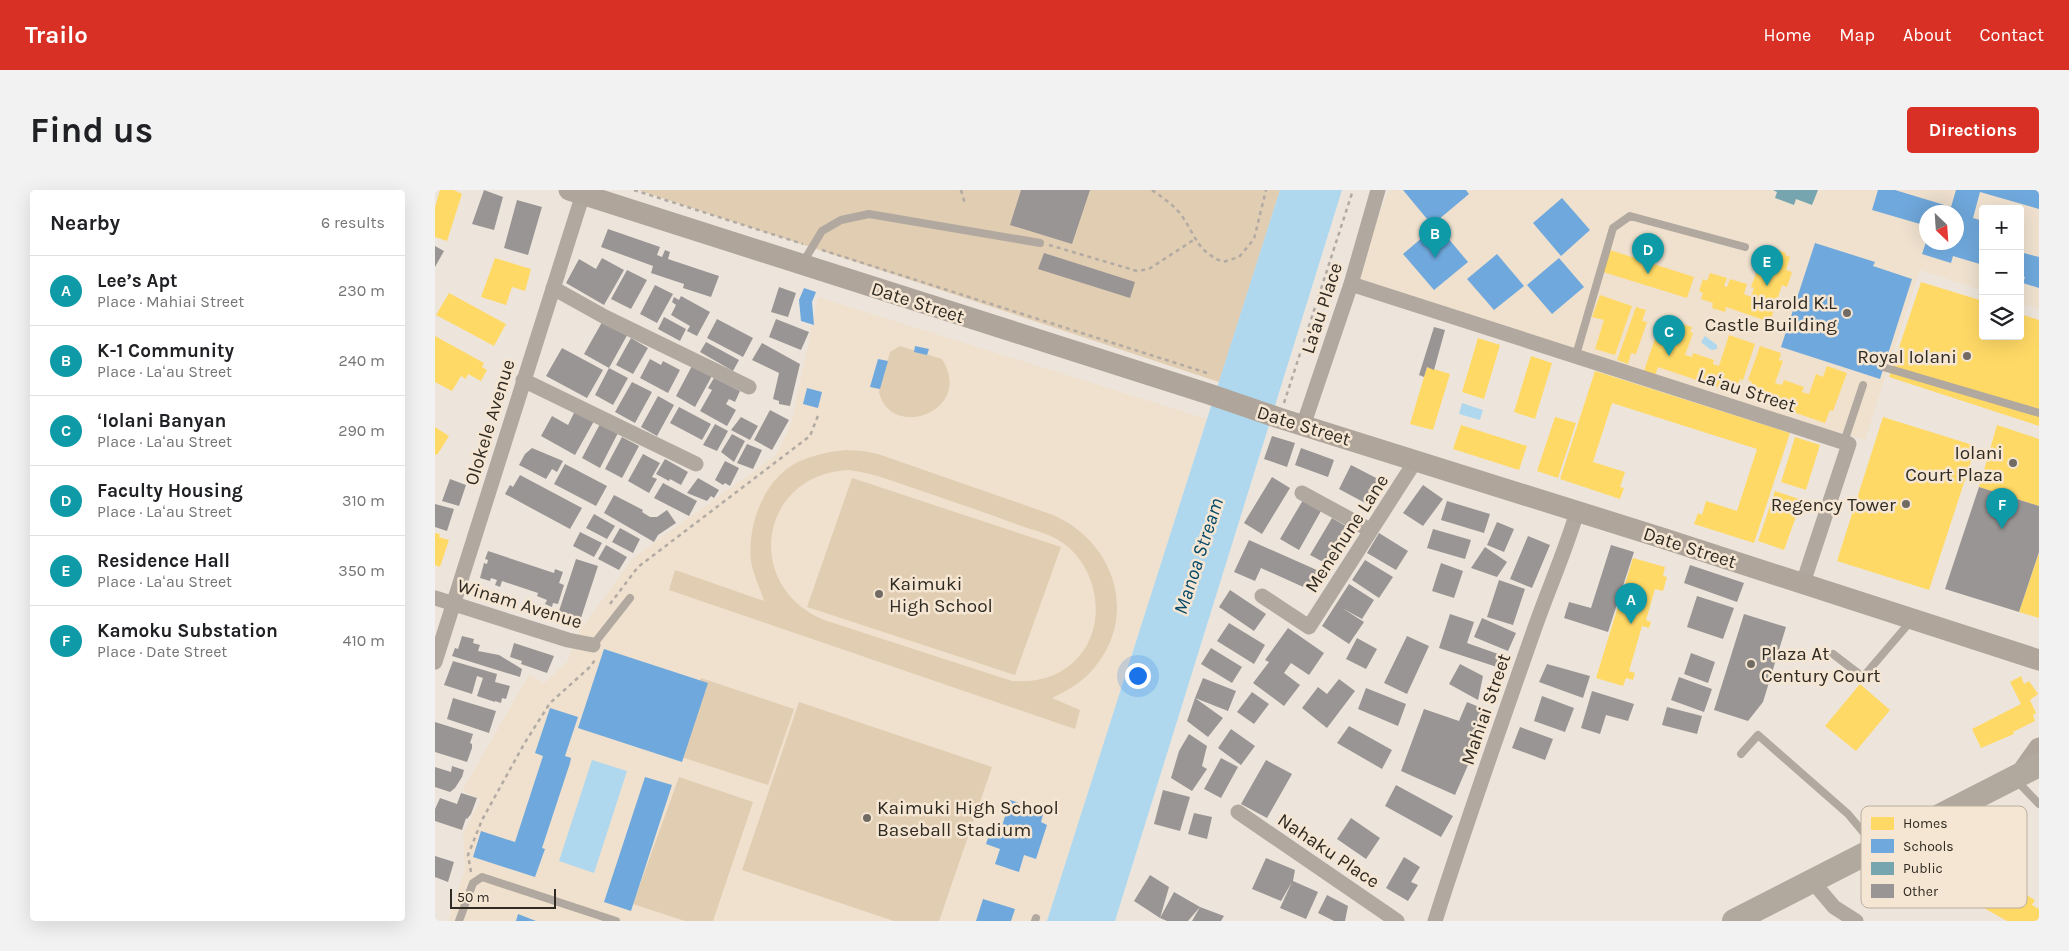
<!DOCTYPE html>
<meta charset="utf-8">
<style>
body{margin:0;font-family:Karla,sans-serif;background:#f2f2f2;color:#202124}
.controls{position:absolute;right:15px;top:15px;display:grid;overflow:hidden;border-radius:5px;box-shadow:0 5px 20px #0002}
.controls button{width:45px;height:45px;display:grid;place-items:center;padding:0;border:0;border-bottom:1px solid #e0e0e0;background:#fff;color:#202124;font:25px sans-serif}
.compass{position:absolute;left:1484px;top:15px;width:45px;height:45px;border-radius:50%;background:#fff;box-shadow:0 5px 20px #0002;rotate:155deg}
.scale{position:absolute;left:15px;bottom:12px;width:106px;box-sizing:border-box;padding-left:5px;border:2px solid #2f2a22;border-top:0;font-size:14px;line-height:18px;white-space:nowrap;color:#2f2a22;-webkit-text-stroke:4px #f5e6d3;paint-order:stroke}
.you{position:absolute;left:702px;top:485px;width:18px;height:18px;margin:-12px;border:4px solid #fff;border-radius:50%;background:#1a73e8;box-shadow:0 0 0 8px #1a73e833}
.badge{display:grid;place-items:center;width:32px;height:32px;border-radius:50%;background:#d93025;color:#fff;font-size:16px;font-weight:700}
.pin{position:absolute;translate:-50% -41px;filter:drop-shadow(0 1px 2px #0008)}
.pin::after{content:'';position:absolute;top:26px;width:18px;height:15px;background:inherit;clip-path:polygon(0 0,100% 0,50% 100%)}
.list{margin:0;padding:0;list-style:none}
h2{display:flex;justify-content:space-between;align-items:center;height:65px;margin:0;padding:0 20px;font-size:21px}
h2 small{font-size:16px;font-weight:400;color:#757577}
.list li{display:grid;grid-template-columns:32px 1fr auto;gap:15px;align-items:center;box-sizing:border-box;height:70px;padding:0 20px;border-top:1px solid #e0e0e0}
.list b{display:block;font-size:19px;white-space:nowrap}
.list p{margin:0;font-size:16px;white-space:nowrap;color:#757577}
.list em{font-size:16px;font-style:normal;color:#757577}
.icon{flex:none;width:28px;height:28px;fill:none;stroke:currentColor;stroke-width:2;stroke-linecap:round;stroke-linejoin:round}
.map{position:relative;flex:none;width:1604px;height:731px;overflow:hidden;border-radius:5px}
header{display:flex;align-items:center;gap:30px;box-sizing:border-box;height:70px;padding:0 25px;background:#d93025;color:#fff}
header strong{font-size:24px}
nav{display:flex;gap:28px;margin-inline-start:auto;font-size:18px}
.intro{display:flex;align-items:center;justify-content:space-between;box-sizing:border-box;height:120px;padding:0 30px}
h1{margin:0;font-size:35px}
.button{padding:12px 22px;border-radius:5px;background:#d93025;color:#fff;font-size:18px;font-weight:700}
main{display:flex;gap:30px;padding:0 30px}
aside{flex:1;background:#fff;border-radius:5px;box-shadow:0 5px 20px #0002}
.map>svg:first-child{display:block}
.built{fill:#efe1ce;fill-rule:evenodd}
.green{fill:#e1cdb2;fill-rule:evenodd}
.water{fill:#afd8ef}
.homes{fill:#ffd966}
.schools{fill:#6fa8dc}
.public{fill:#76a5af}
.building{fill:#989594}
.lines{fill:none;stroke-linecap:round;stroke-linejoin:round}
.path{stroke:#b2aaa3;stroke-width:2.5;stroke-dasharray:4 4;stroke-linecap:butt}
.lane{stroke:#b1a89f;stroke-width:8}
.street{stroke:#b1a89f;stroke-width:15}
.secondary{stroke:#b0a59b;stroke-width:21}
.primary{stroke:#b2a99e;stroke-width:24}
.poi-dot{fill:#726b63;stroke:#f5e6d3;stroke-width:2}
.labels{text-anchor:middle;stroke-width:5;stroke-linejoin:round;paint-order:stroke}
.street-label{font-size:19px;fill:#2f2a22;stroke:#f5e6d3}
.poi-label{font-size:19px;fill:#2f2a22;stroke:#f5e6d3;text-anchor:end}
.water-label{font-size:20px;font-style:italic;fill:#054968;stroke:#f5e6d3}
.key{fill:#f5e6d3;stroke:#baae9e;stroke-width:1}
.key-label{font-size:14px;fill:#2f2a22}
</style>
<header>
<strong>Trailo</strong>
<nav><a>Home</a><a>Map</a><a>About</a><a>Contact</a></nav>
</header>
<div class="intro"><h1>Find us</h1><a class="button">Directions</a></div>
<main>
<aside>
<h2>Nearby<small>6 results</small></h2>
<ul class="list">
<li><span class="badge" style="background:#0f9aa8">A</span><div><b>Lee’s Apt</b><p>Place · Mahiai Street</p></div><em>230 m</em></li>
<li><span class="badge" style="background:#0f9aa8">B</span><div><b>K-1 Community</b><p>Place · Laʻau Street</p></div><em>240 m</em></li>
<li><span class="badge" style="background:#0f9aa8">C</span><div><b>ʻIolani Banyan</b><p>Place · Laʻau Street</p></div><em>290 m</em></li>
<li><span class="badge" style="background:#0f9aa8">D</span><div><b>Faculty Housing</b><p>Place · Laʻau Street</p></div><em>310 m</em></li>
<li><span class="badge" style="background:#0f9aa8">E</span><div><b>Residence Hall</b><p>Place · Laʻau Street</p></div><em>350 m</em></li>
<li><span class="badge" style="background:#0f9aa8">F</span><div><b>Kamoku Substation</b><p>Place · Date Street</p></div><em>410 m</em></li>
</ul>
</aside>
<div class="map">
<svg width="1604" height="731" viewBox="0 0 1604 731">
<rect width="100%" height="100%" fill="#ede5db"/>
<path class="built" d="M954,0H1604V119L1585,113V19H1548V101L1485,80L1430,250L1141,165L916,94ZM1492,22H1522V52H1492Z
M383,107L772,229L612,731H13L30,679L28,644L46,609L27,601L94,485L109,493L132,472L145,440L199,367L340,266L356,235Z"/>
<path class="green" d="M203,0H845L784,192Z
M465,156L507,169C540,222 455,251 444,202L455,162Z
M411,260L428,261L443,264L618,325C678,351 704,423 660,477C648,492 633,500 617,508L645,520L640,539L234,400L240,380L329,411C325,397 318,385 316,371C312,332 331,283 370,269C383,264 397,261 411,260ZM414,280C439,283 463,293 487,301C519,312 552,323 584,335C600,341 618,344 632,356C669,387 673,452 628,480C613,490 595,492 577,491L389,430C307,396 324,284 414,280Z
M417,288L626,357L580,485L372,417Z
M266,488L359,519L333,595L240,565Z
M364,512L557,577L504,731H459L307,680Z
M244,587L318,612L278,731H250L198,714Z"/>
<path class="water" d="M845,0H907L680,731H612Z
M1270,146L1282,155V159L1276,160L1266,152Z
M1027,213L1048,220L1045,230L1024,224Z
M157,570L192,581L159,683L124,671Z"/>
<path class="homes" d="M5,0H19L27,4L12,51L0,47V17Z
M1330,59L1339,62L1340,59L1351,63L1350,65L1355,67L1351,80L1357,82L1352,97L1347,95L1335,132L1291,117L1290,122L1277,118L1278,113L1266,109L1268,103L1264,101L1268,89L1272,91L1275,83L1292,88L1289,96L1292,97L1295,89L1312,94L1309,104L1316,107L1319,98L1316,97L1323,78L1330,81L1331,78L1324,76Z
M1175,60L1259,87L1252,108L1168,82Z
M60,68L96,79L90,101L77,97L71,115L46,107Z
M1486,92L1548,111V146H1585V124L1604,130V236L1454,187Z
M14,103L71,134L59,156L1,125Z
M1165,105L1197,116L1180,165L1160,159L1169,130L1157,127Z
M1201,117L1211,120L1207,131L1212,132L1201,164L1196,163L1193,174L1182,170Z
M1227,128L1257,137L1255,142L1258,143L1250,165L1257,167L1258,163L1279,170L1278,174L1284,176L1294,145L1320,154L1308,190L1305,189L1300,203L1223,177L1220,185L1209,181Z
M0,146L49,173L47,177L52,180L46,191L33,184L31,189L26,186L17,201L0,192Z
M1043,148L1065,155L1049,209L1027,202Z
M1325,156L1346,163L1344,170L1348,171L1340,193L1347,195L1349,190L1369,197L1367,202L1374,204L1381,184L1388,187L1392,176L1412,183L1398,221L1395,220L1390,233L1312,206L1317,192L1313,190Z
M1096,166L1117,173L1100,229L1079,222Z
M992,177L1015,184L998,240L975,234Z
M1160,181L1355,243L1319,353L1259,334L1263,323L1267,325L1271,311L1302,321L1322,259L1177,213L1158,272L1190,282L1185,297L1189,298L1185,309L1125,289Z
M1120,227L1141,233L1123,288L1102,281Z
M1448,227L1541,256L1494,400L1402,371Z
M1026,235L1092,256L1084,280L1018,259Z
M1562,235L1604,249V316L1544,297Z
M0,237L14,246L2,265L0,264Z
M1360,247L1385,255L1371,300L1346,292Z
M1340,301L1367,310L1349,360L1323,351Z
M0,343L5,344L4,347L14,350L5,377L0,375Z
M1604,363V428L1584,422Z
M1198,368L1230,377L1228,386L1232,387L1228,401L1220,399L1211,430L1216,432L1214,438L1207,436L1194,481L1200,483L1198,490L1191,488L1188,496L1161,488Z
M1586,486L1589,494L1594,491L1603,504L1595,510L1601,523L1598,525L1600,531L1578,542L1579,544L1546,558L1537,539L1586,514L1575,492Z
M1425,494L1455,520L1421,561L1390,536Z
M1538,681L1550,688L1553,683L1565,690L1562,695L1586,708L1588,703L1600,710L1597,715L1604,719V731H1572L1524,704Z"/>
<path class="schools" d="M968,0H1031L1034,4L997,35Z
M1443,0H1460L1516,17L1521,0H1604V19L1545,2L1538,28L1548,31L1545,50L1548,51V75L1518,66L1516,73L1487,64L1491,52H1522V22H1492V36L1437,20Z
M1127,8L1155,40L1126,66L1098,33Z
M1002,35L1033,72L999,100L968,64Z
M1380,53L1440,72L1438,76L1477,89L1445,189L1346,157Z
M1585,62L1604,67V98L1588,93L1590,87L1585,86Z
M1062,64L1089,96L1059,120L1032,89Z
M1124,68L1149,97L1117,124L1092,95Z
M369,98L381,102L377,112L379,135L366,131L364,110Z
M480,156L494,159L492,165L479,162Z
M443,169L453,171L445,199L435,197Z
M372,198L387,202L383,218L368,214Z
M169,459L273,493L247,572L143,538Z
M115,518L143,527L130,566L136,568L135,573L107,658L110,659L100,687L38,667L46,641L80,652L108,566L100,563Z
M210,587L237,595L196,721L169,712Z
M575,610L609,621L606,632L612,635L601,669L589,665L584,682L560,674L565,659L551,654L558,633L567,636Z
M548,709L580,719L576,731H541Z
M83,724L101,731H81Z"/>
<path class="public" d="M1338,0H1383L1377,15L1361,9L1359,15L1340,8L1342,2Z"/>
<path class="building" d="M49,0L68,7L59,40L37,34Z
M586,0H655L637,54L575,35Z
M82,10L107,17L93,65L69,58Z
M173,39L225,57L222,65L227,67L230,60L235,62L233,69L284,86L276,107L248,98L249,94L216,83L218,76L166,57Z
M0,56L9,61L0,77Z
M609,63L700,92L695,108L603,79Z
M167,68L189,80L169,115L131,93L144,69L161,79Z
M192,80L212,90L196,119L176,109Z
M220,95L238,104L222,133L205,124Z
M344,97L361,103L353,127L336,122Z
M246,106L275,122L262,146L252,141L255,136L236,125L241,115L237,112L239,107L244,110Z
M170,127L195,140L174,178L149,164Z
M229,127L251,139L245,151L223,139Z
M282,129L318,148L308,167L272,148Z
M341,129L374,142L366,160L334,147Z
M999,137L1010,140L999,180L992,177L989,187L984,185Z
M196,148L213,158L198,184L181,175Z
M271,152L304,170L298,181L265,162Z
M327,153L365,174L355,216L344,214V211L338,209L344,183L317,170Z
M127,158L168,180L152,208L111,186Z
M215,169L226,175L228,171L245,180L233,203L205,188Z
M258,174L278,184L260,217L241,206Z
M174,178L193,188L178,215L160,205Z
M279,188L305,201L300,212L294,209L291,214L301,220L292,236L265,221L277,200L273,198Z
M197,192L217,202L200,233L180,222Z
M223,206L239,215L222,246L206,237Z
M244,217L276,234L267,250L235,233Z
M335,220L354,230L337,260L319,250Z
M140,221L159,231L140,265L106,246L117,226L133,235Z
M306,227L323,236L315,250L296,240Z
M165,234L183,243L165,278L147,268Z
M280,234L293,241L282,261L268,255Z
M297,244L310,251L299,272L286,262Z
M837,246L860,253L852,277L829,269Z
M187,247L204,256L187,288L170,279Z
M312,254L327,260L318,279L302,273Z
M97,258L128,271L122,282L117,279L111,289L84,275L90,264Z
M866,258L899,270L893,287L860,275Z
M208,264L225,273L217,287L222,289L214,303L193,291Z
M230,269L253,282L246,295L235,289L234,291L221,284Z
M290,271L304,278L295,296L290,293L288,295L280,290Z
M130,274L172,296L161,316L119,294Z
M916,275L945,290L932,314L904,299Z
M85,285L147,318L135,339L70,304L75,295L78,297Z
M837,287L855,298L827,344L809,333Z
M263,288L284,300L279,308L276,306L272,311L252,303Z
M15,289L31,295L24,316L7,311Z
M228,293L262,311L254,326L219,308Z
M988,295L1008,309L988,336L968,323Z
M1544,297L1604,316V362L1584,422L1510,399Z
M179,305L208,320L207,322L215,327H222L232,320L241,333L223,345L219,352L169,323Z
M868,310L886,321L864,360L845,349Z
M1012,311L1055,324L1049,343L1006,330Z
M0,314L19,319L12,341L0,337Z
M159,324L180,336L172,349L151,338Z
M897,328L916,339L894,375L875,365Z
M1062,332L1079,339L1069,362L1052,355Z
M185,338L205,349L198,363L177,352Z
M998,339L1036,350L1030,369L992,358Z
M145,342L167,353L159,367L138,356Z
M944,343L973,361L961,380L932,363Z
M1093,346L1115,355L1097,398L1075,389Z
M814,350L884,381L875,400L826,378L820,391L799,382Z
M171,355L192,367L184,380L163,369Z
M1176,355L1199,362L1173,442L1129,428L1134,412L1156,418Z
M1050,357L1072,372L1062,387L1036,378Z
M53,361L119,383L120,379L128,382L124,393L129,395L123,414L118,413L117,417L110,414L112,410L102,406L103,403L67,391L65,397L60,395L62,390L56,388L55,391L45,388L49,373L52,374L53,370L50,369Z
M141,369L163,376L146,428L124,421Z
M930,370L958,387L944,408L917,390Z
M1006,373L1028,381L1019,408L997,401Z
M1255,375L1309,393L1302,412L1249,393Z
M1064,390L1090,399L1078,435L1052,427Z
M914,394L939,410L927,429L907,418L929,432L914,454L887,436Z
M795,400L831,424L819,441L784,417Z
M1262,406L1299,418L1288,449L1252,437Z
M1015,424L1039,432L1032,453L1066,465L1062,477L1004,458Z
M1309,424L1351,437L1328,512L1313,531L1279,520Z
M1047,428L1081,443L1073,461L1039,447Z
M794,433L830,455L819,474L782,451Z
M853,438L889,463L874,485L856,473L849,483L865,495L849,516L818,493L834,472L830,470Z
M27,446L39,449L38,453L45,455L43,461L64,465L87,479L85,487L17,466L20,458L23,459Z
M972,446L994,456L972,504L949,493Z
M922,448L942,459L931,479L911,469Z
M79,453L119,466L112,483L86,474L87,471L75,467Z
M776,458L807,477L797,493L766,474Z
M1256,463L1280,472L1273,493L1249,484Z
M18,471L62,484L60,492L75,496L71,509L67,508L66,513L60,511V512L42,506L48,488L42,486L37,504L9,495Z
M1025,474L1048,486L1043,510L1014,494Z
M1112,474L1155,486L1148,508L1104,492Z
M1244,487L1277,499L1269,522L1236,510Z
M768,488L801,501L793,521L760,508L788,528L773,547L752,531L760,508Z
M904,489L920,501L892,538L867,518L883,497L892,504Z
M931,498L971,514L963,536L923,519Z
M1157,501L1199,514L1193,531L1171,525L1165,544L1146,538Z
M817,502L834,514L819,534L802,522Z
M1107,506L1139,518L1130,542L1099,531Z
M18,508L61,521L54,543L12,529Z
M1032,512L1056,522L1020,605L966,581L989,519L1024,531Z
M1232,517L1267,526L1262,544L1227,535Z
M0,532L38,544L35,553L37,554V558L32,572L0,562Z
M914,536L957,560L947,579L902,553Z
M1085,537L1118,549L1110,570L1077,558Z
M796,539L820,556L806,575L783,558Z
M754,544L772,556L767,576L772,579L757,601L736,588L744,561Z
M786,568L803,577L786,608L769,599Z
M831,570L857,584L832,628L806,614Z
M17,576L29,580L27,587L20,598L15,602L0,597V577L16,582Z
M961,595L1018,626L1006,647L950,616Z
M728,600L755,607L745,641L719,634Z
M26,603L42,608L36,624L32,629L31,628L27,640L0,631V619L5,608L22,614Z
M759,623L777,627L772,649L753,644Z
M916,628L945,648L931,669L902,649Z
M0,666L19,672L13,692L0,687Z
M969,667L985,677L976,692L983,695L973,711L951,698Z
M831,668L860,680L858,691L883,702L871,729L845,718L857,692L846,711L817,699Z
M715,685L734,697L725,728L699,711Z
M739,702L765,717L753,731H732L725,728Z
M892,705L913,716L910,731H899L883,723Z
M765,717L789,726L786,731H757Z"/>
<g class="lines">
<path class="path" d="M199,0L368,54
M526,0L530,14
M717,0C728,8 739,15 747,26C762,48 761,60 788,72L804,67L819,49L831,0
M614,55L702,81L714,79L760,49
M387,60L772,183L773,186
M849,213L918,0
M175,414L203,377L375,246L384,223
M36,682L33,665L47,630L89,554L115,513L156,476L161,468"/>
<path class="lane" d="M367,74L387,41L406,30L434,24L605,53
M1141,165L1178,38L1195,26L1310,57
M1448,177L1604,223
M1409,252L1428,195
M158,455L195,408
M1398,464L1428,487L1476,431
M1306,564L1323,545L1413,624L1439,655
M1581,590L1604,614
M24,731L38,693L47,687L181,731
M600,731L601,728"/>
<path class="street" d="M916,94L1414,254L1368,393
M118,98L170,127L314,197
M88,190L261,274
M868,236L916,94L943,0
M867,303L935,340
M827,406L874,437L981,270
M0,408L133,450L158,455
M0,472L148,4
M803,622L962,731
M1377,691L1399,717L1421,731
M1000,731C1031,633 1065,537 1099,440C1113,400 1130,362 1142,322"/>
<path class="secondary" d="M134,0L774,204L844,228L1227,348L1604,470
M1585,585L1604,558"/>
<path class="primary" d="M1299,731L1604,575"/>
</g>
<g class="poi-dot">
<circle cx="1412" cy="123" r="5"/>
<circle cx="1532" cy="166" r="5"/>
<circle cx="1578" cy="273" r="5"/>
<circle cx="1471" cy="314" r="5"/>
<circle cx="444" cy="404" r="5"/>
<circle cx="1316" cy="474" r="5"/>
<circle cx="432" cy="628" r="5"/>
</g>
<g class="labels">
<g class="street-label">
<text transform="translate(483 112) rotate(18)" y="7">Date Street</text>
<text transform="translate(886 118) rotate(-72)" y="7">La'au Place</text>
<text transform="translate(1312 200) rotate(18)" y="7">Laʻau Street</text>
<text transform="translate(54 232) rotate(-73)" y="7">Olokele Avenue</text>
<text transform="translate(869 235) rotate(17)" y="7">Date Street</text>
<text transform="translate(911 343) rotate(-57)" y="7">Menehune Lane</text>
<text transform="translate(1255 357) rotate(18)" y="7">Date Street</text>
<text transform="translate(85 413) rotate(17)" y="7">Winam Avenue</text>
<text transform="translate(1050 519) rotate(-71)" y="7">Mahiai Street</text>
<text transform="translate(894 660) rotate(34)" y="7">Nahaku Place</text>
</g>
<g class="poi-label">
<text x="1402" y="119">Harold K.L<tspan x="1402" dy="22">Castle Building</tspan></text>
<text x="1522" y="173">Royal Iolani</text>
<text x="1568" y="269">Iolani<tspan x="1568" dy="22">Court Plaza</tspan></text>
<text x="1461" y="321">Regency Tower</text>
<text x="454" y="400" text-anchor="start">Kaimuki<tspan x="454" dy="22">High School</tspan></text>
<text x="1326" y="470" text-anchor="start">Plaza At<tspan x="1326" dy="22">Century Court</tspan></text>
<text x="442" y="624" text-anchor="start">Kaimuki High School<tspan x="442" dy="22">Baseball Stadium</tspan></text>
</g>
<g class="water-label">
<text transform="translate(763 366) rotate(-72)" y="7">Manoa Stream</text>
</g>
</g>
<rect x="1426" y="616" width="166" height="102" rx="8" class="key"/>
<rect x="1436" y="627" width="23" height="13" fill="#ffd966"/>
<rect x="1436" y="649" width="23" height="14" fill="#6fa8dc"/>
<rect x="1436" y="672" width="23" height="13" fill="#76a5af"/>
<rect x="1436" y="694" width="23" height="14" fill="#989594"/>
<g class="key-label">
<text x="1468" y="638">Homes</text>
<text x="1468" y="661">Schools</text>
<text x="1468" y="683">Public</text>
<text x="1468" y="706">Other</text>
</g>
</svg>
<div class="controls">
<button>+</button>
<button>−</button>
<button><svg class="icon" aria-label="layers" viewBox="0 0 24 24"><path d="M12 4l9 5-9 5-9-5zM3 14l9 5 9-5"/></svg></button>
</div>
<svg class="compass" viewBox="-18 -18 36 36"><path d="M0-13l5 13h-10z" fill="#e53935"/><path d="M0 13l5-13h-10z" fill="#757577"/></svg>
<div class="scale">50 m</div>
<div class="you"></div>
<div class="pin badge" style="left:1196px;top:434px;background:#0f9aa8">A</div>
<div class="pin badge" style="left:1000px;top:68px;background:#0f9aa8">B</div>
<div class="pin badge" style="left:1234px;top:166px;background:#0f9aa8">C</div>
<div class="pin badge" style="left:1213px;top:84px;background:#0f9aa8">D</div>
<div class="pin badge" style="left:1332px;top:96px;background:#0f9aa8">E</div>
<div class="pin badge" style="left:1567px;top:339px;background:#0f9aa8">F</div>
</div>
</main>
